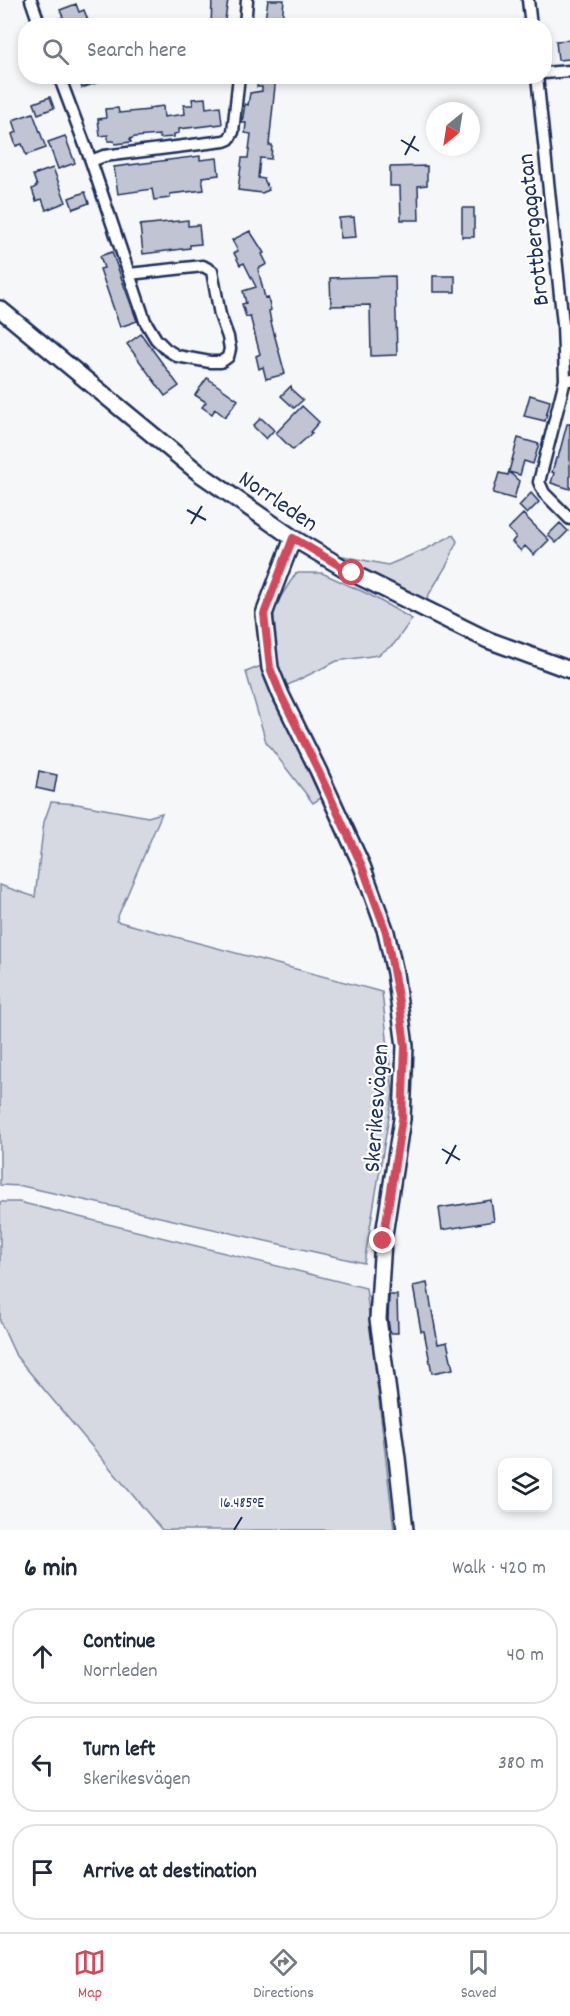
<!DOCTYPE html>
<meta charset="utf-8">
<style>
body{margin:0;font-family:Dekko,sans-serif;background:#f2f2f3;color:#1f2937}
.controls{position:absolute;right:18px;bottom:18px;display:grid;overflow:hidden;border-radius:12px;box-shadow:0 3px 9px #0003}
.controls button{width:54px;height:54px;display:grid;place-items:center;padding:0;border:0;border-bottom:2px solid #e0e1e3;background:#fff;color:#1f2937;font:30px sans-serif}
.compass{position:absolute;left:426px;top:102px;width:54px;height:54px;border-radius:50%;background:#fff;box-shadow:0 3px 9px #0003;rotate:210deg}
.stop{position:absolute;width:18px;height:18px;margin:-14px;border:4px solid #d1495b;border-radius:50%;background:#fff}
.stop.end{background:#d1495b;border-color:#fff;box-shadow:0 2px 6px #0008}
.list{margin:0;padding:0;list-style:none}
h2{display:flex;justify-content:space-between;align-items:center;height:78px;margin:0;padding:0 24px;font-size:26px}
h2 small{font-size:20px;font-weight:400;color:#747a83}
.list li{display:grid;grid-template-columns:39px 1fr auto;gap:18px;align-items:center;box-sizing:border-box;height:96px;margin:0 12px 12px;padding:0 12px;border:2px solid #e0e1e3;border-radius:24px}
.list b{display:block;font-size:22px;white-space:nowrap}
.list p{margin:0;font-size:20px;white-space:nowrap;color:#747a83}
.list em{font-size:20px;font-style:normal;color:#747a83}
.icon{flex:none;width:33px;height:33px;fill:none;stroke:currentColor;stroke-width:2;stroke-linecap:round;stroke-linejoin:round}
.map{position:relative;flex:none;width:570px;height:1530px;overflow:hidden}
.search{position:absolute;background:#fff;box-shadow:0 3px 9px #0003;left:18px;right:18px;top:18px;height:66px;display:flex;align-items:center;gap:15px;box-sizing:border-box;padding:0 21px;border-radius:24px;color:#747a83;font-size:22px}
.sheet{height:402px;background:#fff}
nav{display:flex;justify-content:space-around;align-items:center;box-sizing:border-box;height:84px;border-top:2px solid #e0e1e3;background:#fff;font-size:16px;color:#747a83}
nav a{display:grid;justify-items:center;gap:3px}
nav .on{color:#d1495b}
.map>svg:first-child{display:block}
.green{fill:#d6d9e2;stroke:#7884a0;stroke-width:1.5}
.building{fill:#c0c4d3;stroke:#1b2f5e;stroke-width:1.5}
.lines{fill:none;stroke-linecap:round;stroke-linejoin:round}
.street-casing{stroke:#1b2f5e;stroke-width:15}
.secondary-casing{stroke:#1b2f5e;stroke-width:20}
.street{stroke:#fff;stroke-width:10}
.secondary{stroke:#fff;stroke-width:15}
.route{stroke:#d1495b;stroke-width:8}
.ticks{fill:none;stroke:#1b2f5e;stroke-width:2}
.labels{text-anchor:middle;stroke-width:4.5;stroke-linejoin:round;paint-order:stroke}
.street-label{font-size:24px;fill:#1b2f5e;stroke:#fff}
.ticks-label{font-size:15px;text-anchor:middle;fill:#1b2f5e;stroke:#fff;stroke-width:4.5;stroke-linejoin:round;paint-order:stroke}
</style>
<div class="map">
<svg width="570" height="1530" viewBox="0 0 570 1530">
<rect width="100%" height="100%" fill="#f6f7f9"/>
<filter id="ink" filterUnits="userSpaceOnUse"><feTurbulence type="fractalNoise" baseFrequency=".0167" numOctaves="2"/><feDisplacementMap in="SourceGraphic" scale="12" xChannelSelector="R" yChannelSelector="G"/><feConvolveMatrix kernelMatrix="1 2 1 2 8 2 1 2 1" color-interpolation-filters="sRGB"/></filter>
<g filter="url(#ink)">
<path class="green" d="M453,535L457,541L448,563L425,601L338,555L388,565L426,549Z
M296,573H322L370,595L412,619L394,644L378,655L337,661L286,686L273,649L274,607Z
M261,666L321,798L313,803L266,742L246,672Z
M51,802L77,804L148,817L162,813L116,921L382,992L393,1093L364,1263L22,1186L0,1185V885L35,897L44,822Z
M0,1202H19L366,1288L394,1530H162L16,1356L0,1321Z"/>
<path class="building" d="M212,0H228L224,26H211Z
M268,0H284L282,21L276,20V26H264Z
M76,4L79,12L84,10L89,23L81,26H47V23L63,17L60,10Z
M570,40V59L558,60L556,41Z
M78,76H110V78L82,88Z
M258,76H276L269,145H272L271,159L260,158L258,178L264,179L269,190L262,193L238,190L242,158H248L251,134L245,133L246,123H242L245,104L248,105L250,93L262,91V87H257Z
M50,97L54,108L38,114L34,103Z
M205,98L206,108L220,106L222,124L179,129V133L174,134V137L160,138L159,135L135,137L130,139L131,142L115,144L114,141H108V135L100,136L98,119L106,118L105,109L118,108L119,113L149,110V108L163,106L164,117L185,114L184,105H193L192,99Z
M33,113L46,148L26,155L22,144L16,146L12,134L17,132L13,120Z
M65,136L75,163L58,169L48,142Z
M200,156V160L217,158L219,175L202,177L204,190L170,194V198L154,200L152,189L118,194L114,167Z
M427,166V185L418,186L419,220H401L400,186H390V167Z
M53,168L66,202L46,210L42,199L36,201L32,189L37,186L33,175Z
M85,192L89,203L73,209L69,198Z
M462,208H474V237H462Z
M354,217L356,237L340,238L339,218Z
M188,220V226L199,225L201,244L190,245V248L143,254L140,225Z
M250,231L264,253L262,254L267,264L258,269L265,298L268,297L271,310L269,311L271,322L285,374L266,379L263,367L259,369L256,356L260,354L250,316L246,317L242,304L246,303L243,291L256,287L244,263L240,265L234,253L238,251L232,240Z
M112,252L137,321L120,327L100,269L104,268L100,256Z
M395,276L397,355L371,356L370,305L331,306L330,278Z
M433,276H455V292H433Z
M141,334L179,386L165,396L127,344Z
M207,378L238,400L225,417L215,409L212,414L202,407L206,402L195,395Z
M291,386L292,390L303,400L294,408L281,396Z
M530,395L550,401L545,421L524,416Z
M302,406L319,422L310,432L312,433L293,450L276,433Z
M261,418L274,430L266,439L253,426Z
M567,424H570V489L551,483L554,473L552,472L556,458H558Z
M518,438L539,444L533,464L524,461L520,475L509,472L519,481L514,499L493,493L499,473L508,475Z
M531,493L539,502L527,514L519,506Z
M523,514L549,540L534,555L525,546L521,551L512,542L516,537L508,529Z
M560,523L568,531L556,543L548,535Z
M39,771L57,775L54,792L36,788Z
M491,1200L494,1221L442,1230L439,1208Z
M427,1283L438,1344L447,1342L453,1369L432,1373L424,1331H421L413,1286Z
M389,1295H397L398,1333H390L388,1319Z"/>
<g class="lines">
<g class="street-casing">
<path id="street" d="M31,0L40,26
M528,0L531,26
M245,26L247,0
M544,73L570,71
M59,76L91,161L145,321L156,339L166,349L177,356L210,362H221L228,357L230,349L228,337L220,315L212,271L203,266L129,274
M537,76L563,324L565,380
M91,161L104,156L224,141L229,139L233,132L239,76
M570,380H565L539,482L544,493L570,519"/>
</g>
<g class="secondary-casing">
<path id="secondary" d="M0,309L199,473L293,538L352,573L488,640L570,670
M293,538L264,614L270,668L281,695L318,770L362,866L386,932L395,973L405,1046L402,1119L383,1241L378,1319L397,1458L405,1530"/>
</g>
<use href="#street" class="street"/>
<use href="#secondary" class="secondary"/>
</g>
</g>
<g class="lines" filter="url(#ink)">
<path class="route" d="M352,573L293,538L264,614L270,668L281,695L318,770L362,866L386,932L400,1007L405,1046L402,1119L383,1241"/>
</g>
<path class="ticks" d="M401,140L419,151M405,155L415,136M187,510L206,520M191,524L202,506M442,1149L460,1160M446,1164L456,1145M234,1530L242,1517"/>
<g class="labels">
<g class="street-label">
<text transform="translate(532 230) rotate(-96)" y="8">Brottbergagatan</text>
<text transform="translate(279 500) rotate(34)" y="8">Norrleden</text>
<text transform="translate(375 1108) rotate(-86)" y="8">Skerikesvägen</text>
</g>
</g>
<g class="ticks-label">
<text x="242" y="1507">16.485°E</text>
</g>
</svg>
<div class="controls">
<button><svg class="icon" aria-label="layers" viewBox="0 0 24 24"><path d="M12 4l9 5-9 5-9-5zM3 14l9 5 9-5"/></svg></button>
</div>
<svg class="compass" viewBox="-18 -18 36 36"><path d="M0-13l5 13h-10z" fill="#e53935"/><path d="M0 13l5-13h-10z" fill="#747a83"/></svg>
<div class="stop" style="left:352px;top:573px"></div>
<div class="stop end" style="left:383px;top:1241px"></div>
<div class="search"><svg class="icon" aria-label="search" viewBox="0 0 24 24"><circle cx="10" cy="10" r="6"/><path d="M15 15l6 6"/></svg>Search here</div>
</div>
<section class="sheet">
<h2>6 min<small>Walk · 420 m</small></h2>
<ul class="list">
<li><svg class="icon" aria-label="ahead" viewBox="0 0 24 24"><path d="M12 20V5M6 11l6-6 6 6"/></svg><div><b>Continue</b><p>Norrleden</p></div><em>40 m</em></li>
<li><svg class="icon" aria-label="left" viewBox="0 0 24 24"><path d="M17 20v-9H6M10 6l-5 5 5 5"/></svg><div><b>Turn left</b><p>Skerikesvägen</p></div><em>380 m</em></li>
<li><svg class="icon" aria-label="arrive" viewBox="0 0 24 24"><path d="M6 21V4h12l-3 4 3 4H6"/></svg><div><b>Arrive at destination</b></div></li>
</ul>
</section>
<nav>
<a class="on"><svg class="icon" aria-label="map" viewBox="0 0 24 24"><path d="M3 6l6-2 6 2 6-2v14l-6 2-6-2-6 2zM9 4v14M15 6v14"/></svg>Map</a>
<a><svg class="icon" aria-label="directions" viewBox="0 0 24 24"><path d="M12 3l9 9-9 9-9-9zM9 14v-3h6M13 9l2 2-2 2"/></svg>Directions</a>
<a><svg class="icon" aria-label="saved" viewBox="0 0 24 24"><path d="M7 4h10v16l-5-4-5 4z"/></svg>Saved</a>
</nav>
